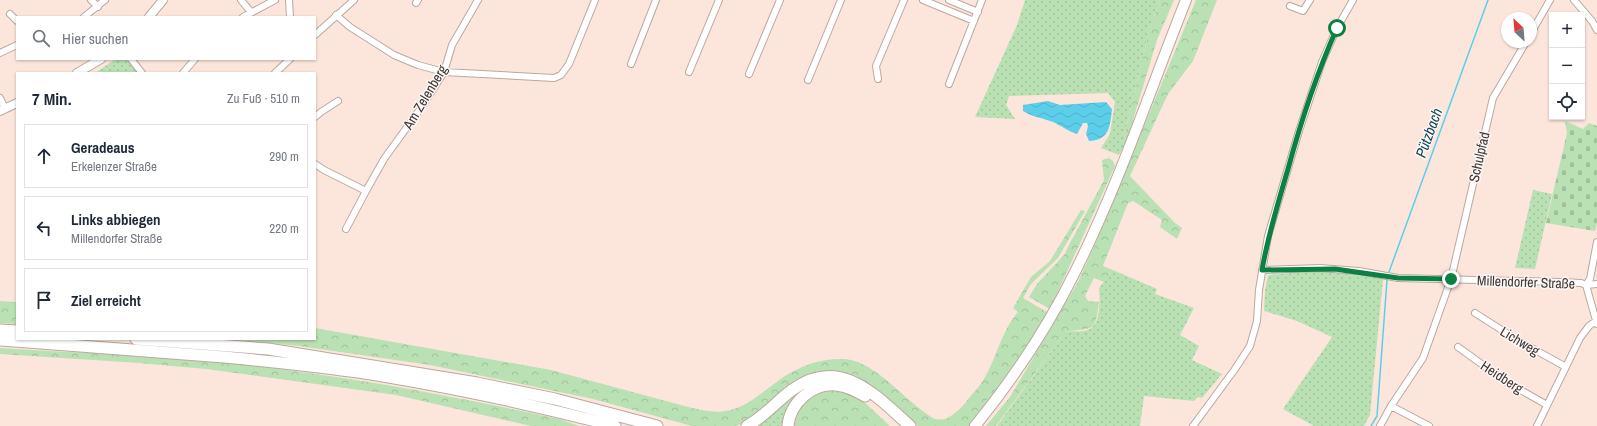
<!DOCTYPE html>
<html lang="de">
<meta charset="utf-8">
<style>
body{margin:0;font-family:"Archivo Narrow",sans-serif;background:#f6f6f7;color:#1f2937}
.controls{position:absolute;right:12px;top:12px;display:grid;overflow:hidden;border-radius:0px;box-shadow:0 1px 3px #0004}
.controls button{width:36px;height:36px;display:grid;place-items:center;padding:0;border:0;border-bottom:1px solid #e0e1e3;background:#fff;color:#1f2937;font:20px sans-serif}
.compass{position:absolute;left:1501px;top:12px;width:36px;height:36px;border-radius:50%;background:#fff;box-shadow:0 1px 3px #0004;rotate:334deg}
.stop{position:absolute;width:12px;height:12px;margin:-9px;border:3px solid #0b8043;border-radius:50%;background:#fff}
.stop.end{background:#0b8043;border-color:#fff;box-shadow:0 1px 4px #0008}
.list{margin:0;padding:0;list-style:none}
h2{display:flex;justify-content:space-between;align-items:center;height:52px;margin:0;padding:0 16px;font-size:17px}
h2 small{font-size:13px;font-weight:400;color:#747a83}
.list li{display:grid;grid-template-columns:26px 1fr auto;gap:12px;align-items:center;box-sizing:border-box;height:64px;margin:0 8px 8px;padding:0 8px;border:1px solid #e0e1e3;border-radius:0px}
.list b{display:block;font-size:15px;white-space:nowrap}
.list p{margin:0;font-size:13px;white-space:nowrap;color:#747a83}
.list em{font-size:13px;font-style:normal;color:#747a83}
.icon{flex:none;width:22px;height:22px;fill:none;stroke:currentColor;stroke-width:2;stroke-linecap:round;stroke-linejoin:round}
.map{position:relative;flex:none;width:1597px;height:426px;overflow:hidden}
.search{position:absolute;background:#fff;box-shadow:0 1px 3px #0004;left:16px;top:16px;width:300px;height:44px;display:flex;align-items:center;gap:10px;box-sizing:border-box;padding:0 14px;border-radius:0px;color:#747a83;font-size:15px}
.panel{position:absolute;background:#fff;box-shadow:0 1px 3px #0004;left:16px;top:72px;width:300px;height:268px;border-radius:0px}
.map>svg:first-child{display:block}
.green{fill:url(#green-dots)}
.forest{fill:url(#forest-crowns)}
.cemetery{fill:url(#cemetery-stones)}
.water{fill:url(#water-waves)}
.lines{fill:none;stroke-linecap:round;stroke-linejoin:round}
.stream{stroke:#5bcfe9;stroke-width:1.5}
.minor-casing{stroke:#bca89e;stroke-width:8}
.tertiary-casing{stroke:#bca89e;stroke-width:10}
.primary-casing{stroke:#bca89e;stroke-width:12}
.motorway-casing{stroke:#bca89e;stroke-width:13}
.minor{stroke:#fff;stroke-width:6}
.tertiary{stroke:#fff;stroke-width:8}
.primary{stroke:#fff;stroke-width:10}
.motorway{stroke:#fff;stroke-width:11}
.route{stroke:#0b8043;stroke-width:5}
.labels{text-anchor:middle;stroke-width:3;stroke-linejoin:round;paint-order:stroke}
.street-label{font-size:14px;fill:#3f3733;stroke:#fcf7f5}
.water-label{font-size:15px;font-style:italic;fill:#144853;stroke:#fcf7f5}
</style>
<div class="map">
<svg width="1597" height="426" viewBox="0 0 1597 426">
<defs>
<pattern id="green-dots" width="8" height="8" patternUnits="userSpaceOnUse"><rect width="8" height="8" fill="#b9e1b3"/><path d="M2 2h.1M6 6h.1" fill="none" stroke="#a0c29a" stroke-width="1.8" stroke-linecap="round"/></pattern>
<pattern id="forest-crowns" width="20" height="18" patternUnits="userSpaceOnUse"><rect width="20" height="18" fill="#b9e1b3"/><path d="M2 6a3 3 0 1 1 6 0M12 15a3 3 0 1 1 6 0" fill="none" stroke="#a0c29a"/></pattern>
<pattern id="cemetery-stones" width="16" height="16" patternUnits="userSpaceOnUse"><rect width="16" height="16" fill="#b9e1b3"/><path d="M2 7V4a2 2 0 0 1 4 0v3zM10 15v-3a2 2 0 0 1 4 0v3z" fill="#a0c29a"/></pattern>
<pattern id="water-waves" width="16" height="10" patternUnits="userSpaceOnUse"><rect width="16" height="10" fill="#5bcfe9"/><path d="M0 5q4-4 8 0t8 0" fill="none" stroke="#50b2c8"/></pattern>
</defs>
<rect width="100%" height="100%" fill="#fce6dc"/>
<path class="green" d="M1025,0H1160L1149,31L1124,137L1127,140L1119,155L1101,148L1110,134L1115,102L1108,93L1009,96L1006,105L1015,119L975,117L1017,25Z
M116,59H127L138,73H95Z
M1533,190L1552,194L1535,269L1515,268Z
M1113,270L1157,289L1155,294L1194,308L1180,335L1199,346L1192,360L1222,374L1202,398L1198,397L1194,401L1144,396L1140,426H997L1061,338L1065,335V332C1072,330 1083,333 1090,329C1101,323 1100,299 1099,288Z
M1320,271L1362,275L1383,279L1370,415L1364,426H1314L1283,409L1332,337L1297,321L1264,311L1265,291L1268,275Z
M815,387L784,426H751L800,388Z"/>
<path class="forest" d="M1160,0H1174L1157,40L1127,140L1124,137L1149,31Z
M1196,0H1217L1193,61L1168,94L1130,176L1175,223L1182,228L1177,239L1160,227L1162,220L1133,201L1128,203L1103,266L1113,270L1104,282L1094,278L1085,296L1088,301L1099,302C1095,336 1093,326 1065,332L1066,335L1061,338L996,426H986L1010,397L1078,282L1097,240Z
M1109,158L1113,161L1115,166L1050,309L1029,297L1037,284L1064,255L1070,243L1104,180L1102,160Z
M1081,210L1085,211L1058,258L1031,284L1023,298L1047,312L1006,381L970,426H918L872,387L854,375L833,370L810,374L794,382L761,411L745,422L736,426H692L593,399L430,365L299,346L230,339H315V328L551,370L692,408C705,411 720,414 734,409C752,403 766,389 782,378C801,365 822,358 845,359C870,361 896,389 915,405C921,409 928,416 935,419C940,420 945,420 949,417C957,413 964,405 969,398C974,392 980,386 984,379C997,357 1001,332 1018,312L1013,308L1031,277L1050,261Z
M0,301L17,302V324L0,323Z
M0,348C93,354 188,356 280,369C374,381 467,399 559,419L579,426H531L396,395L206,369L139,363L0,354Z
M830,390L847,392L862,400L890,426H794C798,405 810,396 830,390Z"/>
<path class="cemetery" d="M1565,121L1583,129L1589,123L1597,126V223L1595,231L1546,223L1567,133Z"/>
<path class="water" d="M1048,101L1060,105L1106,102L1112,109C1110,126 1110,140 1089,141L1086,134L1088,126L1087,123H1083L1077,134C1068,131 1062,126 1053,122C1043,118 1032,117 1023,111V105Z"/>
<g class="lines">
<path class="stream" d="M1389,272L1488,0
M1371,426L1377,416L1387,280"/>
<g class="minor-casing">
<path id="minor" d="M91,0L98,7
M241,0L251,12
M289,0L290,17
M923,0L974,21
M949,0L978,12
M1574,0L1592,21L1597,30
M416,3L418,0
M1290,6L1303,11L1310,0
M10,14L17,21
M336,15L350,27L394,55L418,65L444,72L554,78L561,75L569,64L595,0
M84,17L105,0
M243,17L275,0
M1531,33L1550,0
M315,35L354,0
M0,53L17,45
M131,59L142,73
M631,64L656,0
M689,72L719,0
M183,73L195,59
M275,73L290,59
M749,74L780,0
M878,79L876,66L904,0
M808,80L841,0
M949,84L982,0
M0,98L5,108
M315,117L321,112L338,101
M315,164L324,170L366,191L384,159L423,105L444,72L452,45L478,0
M346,229L366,191
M1262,270L1320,268L1359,271L1398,278L1561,282L1581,283L1586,285L1597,284
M1586,285L1590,279L1597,242
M1586,285L1597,324
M1475,313L1519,341L1566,367
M1458,347L1505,381L1547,405
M1391,406L1429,426
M1193,426L1235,369L1250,346L1257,321L1259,290L1268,236L1299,131L1322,62L1337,28L1353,0
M1380,426L1391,406L1423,358L1451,279L1493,98L1526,42
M1537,426L1580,338L1589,326L1596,321"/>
</g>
<g class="tertiary-casing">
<path id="tertiary" d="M149,17L163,0
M77,73L101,59
M0,111L17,103"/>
</g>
<g class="primary-casing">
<path id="primary" d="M975,426C1014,378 1048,327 1075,272C1119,184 1150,90 1186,0"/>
</g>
<g class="motorway-casing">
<path id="motorway" d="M0,330L17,331
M136,339L268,349L477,383L555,399L657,426
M0,340C75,345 150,351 224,357C277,362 330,367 383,376C461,389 538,406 615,426
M747,426C764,417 777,401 792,390C840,355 875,395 910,426
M788,426C790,403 812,383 836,385C847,386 856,391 865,396"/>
</g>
<use href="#minor" class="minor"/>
<use href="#tertiary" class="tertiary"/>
<use href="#primary" class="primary"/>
<use href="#motorway" class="motorway"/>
</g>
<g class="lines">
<path class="route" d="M1337,28C1317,73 1301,121 1288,169C1278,203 1268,235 1262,270L1335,269L1398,278L1451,279"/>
</g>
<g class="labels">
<g class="street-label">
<text transform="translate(425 97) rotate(-59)" y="5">Am Zelenberg</text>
<text transform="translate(1479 157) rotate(-77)" y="5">Schulpfad</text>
<text transform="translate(1526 282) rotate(2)" y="5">Millendorfer Straße</text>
<text transform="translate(1520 341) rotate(31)" y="5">Lichweg</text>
<text transform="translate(1502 377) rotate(33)" y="5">Heidberg</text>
</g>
<g class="water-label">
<text transform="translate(1429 133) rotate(-70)" y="5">Pützbach</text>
</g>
</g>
</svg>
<div class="controls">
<button>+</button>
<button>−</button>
<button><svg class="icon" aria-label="locate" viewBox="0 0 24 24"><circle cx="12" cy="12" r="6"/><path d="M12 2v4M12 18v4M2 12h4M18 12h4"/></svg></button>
</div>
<svg class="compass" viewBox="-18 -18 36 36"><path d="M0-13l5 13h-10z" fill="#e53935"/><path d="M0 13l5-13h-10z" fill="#747a83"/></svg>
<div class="stop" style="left:1337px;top:28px"></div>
<div class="stop end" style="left:1451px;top:279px"></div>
<div class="search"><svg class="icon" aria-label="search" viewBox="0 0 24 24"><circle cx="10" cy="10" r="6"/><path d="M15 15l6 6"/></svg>Hier suchen</div>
<section class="panel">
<h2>7 Min.<small>Zu Fuß · 510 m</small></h2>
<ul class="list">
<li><svg class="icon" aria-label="ahead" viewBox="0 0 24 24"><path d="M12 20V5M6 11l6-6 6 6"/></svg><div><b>Geradeaus</b><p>Erkelenzer Straße</p></div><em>290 m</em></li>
<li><svg class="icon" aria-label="left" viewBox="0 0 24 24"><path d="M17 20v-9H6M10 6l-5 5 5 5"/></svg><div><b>Links abbiegen</b><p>Millendorfer Straße</p></div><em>220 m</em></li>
<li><svg class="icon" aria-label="arrive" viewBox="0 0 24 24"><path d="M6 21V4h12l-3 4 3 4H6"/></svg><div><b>Ziel erreicht</b></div></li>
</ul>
</section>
</div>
